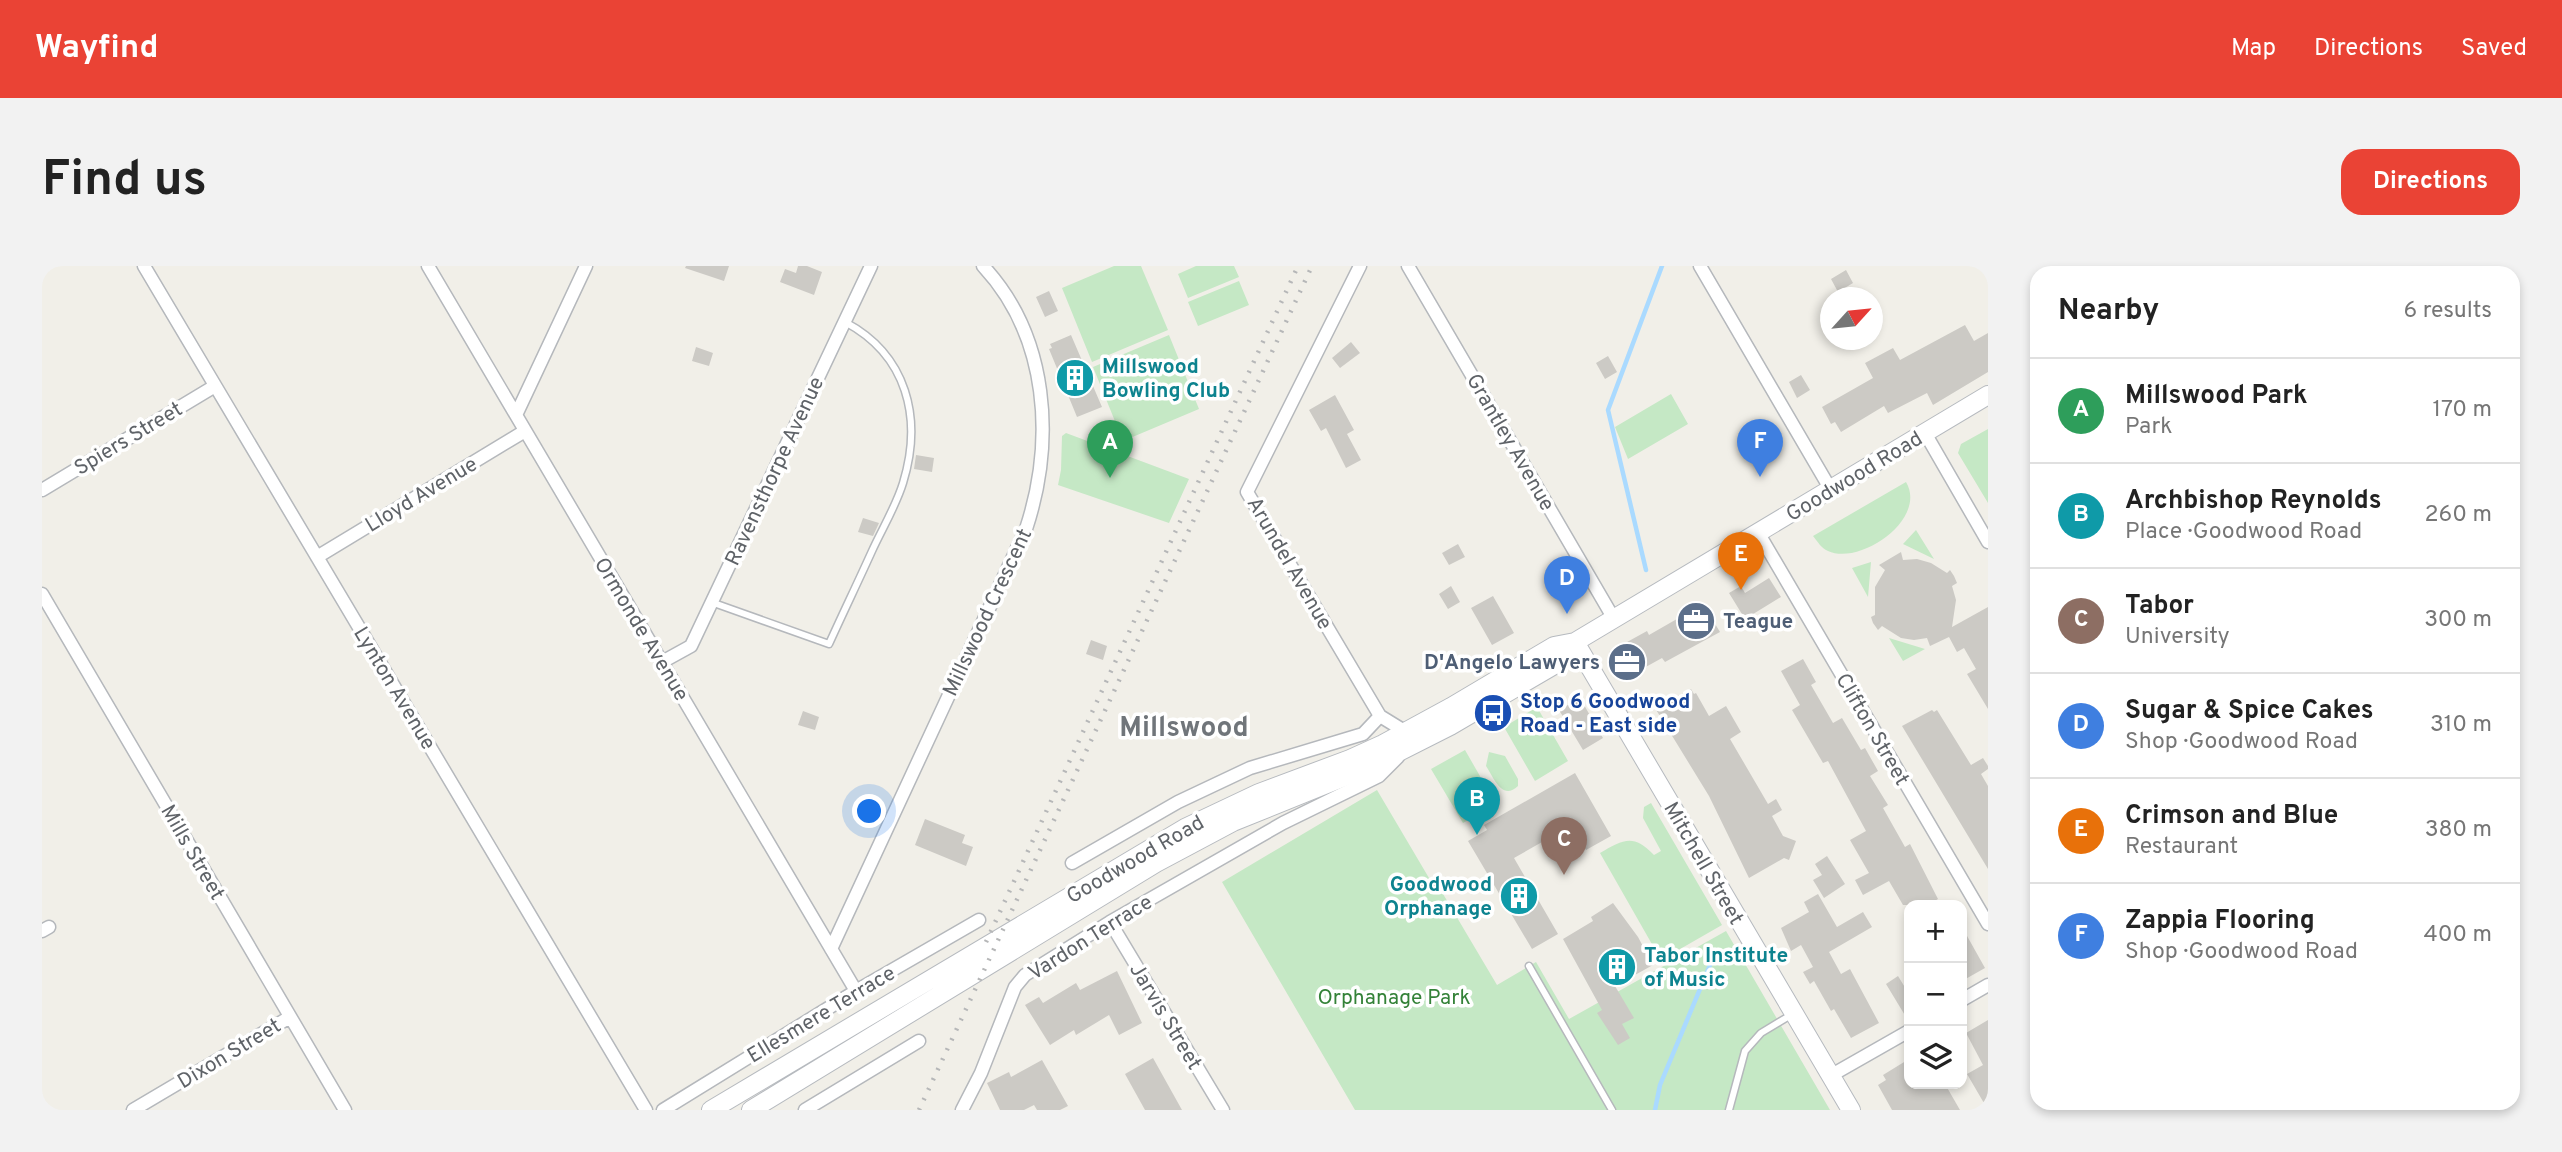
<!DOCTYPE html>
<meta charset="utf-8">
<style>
body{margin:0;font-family:Overpass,sans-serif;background:#f2f2f2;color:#222}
.controls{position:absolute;right:21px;bottom:21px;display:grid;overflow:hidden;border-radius:14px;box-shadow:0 4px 10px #0003}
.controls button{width:63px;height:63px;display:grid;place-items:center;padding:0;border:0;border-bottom:2px solid #e0e0e0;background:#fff;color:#222;font:35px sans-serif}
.compass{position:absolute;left:1778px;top:21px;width:63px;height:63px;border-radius:50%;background:#fff;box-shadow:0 4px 10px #0003;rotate:63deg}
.you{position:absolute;left:828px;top:546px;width:24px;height:24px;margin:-18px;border:5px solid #fff;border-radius:50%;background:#1a73e8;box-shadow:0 0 0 10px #1a73e833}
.badge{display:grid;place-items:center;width:46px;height:46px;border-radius:50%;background:#ea4335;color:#fff;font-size:23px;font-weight:700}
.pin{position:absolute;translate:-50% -58px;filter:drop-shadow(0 2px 4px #0008)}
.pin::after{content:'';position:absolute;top:37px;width:24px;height:21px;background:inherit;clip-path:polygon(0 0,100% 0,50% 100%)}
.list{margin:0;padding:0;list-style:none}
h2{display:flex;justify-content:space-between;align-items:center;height:91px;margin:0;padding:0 28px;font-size:30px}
h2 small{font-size:23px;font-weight:400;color:#767676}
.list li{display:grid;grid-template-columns:46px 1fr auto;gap:21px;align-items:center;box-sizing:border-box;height:105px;padding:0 28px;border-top:2px solid #e0e0e0}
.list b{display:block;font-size:26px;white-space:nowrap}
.list p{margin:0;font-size:23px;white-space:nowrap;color:#767676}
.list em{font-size:23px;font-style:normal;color:#767676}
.icon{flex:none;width:38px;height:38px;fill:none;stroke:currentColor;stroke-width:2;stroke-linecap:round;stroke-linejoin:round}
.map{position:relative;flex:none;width:1946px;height:844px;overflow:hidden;border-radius:21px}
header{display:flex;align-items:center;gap:42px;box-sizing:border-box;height:98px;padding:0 35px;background:#ea4335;color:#fff}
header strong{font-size:33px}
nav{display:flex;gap:38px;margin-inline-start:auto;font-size:24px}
.intro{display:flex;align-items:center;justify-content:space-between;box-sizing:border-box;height:168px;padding:0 42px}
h1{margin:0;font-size:49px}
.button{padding:18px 32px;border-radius:21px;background:#ea4335;color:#fff;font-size:24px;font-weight:700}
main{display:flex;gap:42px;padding:0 42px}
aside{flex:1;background:#fff;border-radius:21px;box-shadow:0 4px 10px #0003}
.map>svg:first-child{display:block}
.green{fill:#c5e8c5}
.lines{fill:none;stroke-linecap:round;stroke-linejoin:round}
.stream{stroke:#aadaff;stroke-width:4.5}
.building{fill:#cccac5}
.lane-casing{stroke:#b5b8bc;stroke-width:9}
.street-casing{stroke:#b5b8bc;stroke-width:15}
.secondary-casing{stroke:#b6babf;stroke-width:20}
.lane{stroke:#fff;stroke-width:6}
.street{stroke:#fff;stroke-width:12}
.secondary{stroke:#fff;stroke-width:18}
.rail{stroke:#b6b7b8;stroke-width:4.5;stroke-dasharray:2 9;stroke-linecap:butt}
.labels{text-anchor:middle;stroke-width:7;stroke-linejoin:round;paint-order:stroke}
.culture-label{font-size:21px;font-weight:bold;fill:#0d838f;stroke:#fff;text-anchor:start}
.street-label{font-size:21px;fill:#5f6368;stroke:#fff}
.service-label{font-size:21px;font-weight:bold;fill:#4e5e75;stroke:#fff;text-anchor:start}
.transit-label{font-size:21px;font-weight:bold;fill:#164399;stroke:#fff;text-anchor:start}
.park-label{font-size:21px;fill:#348238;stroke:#fff}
.district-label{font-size:28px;font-weight:bold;fill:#70757a;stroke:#fff}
</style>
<header>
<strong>Wayfind</strong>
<nav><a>Map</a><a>Directions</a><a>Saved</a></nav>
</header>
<div class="intro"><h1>Find us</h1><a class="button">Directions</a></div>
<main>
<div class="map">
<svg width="1946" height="844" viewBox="0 0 1946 844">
<rect width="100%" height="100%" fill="#f1efe8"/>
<path class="green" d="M1072,0H1099L1126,64L1050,96L1020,22Z
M1154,0H1192L1197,11L1146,32L1136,8Z
M1197,15L1207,39L1156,60L1146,36Z
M1127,69L1157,143L1081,175L1051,101Z
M1629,128L1646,158L1586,193L1573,161Z
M1946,163V237L1916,187L1919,178Z
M1024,167L1147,213L1127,257L1016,219L1019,204L1020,170Z
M1864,216C1886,253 1818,300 1786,285C1779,282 1776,276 1771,270Z
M1874,264L1892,293L1861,278Z
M1829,296L1826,331L1810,302Z
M1847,372L1883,383L1861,395Z
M1495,441L1526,495L1493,515L1462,461Z
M1423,484L1454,538L1421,557L1389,503Z
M1447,486L1463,490L1476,513V520C1460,535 1452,512 1444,500Z
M1335,524L1387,612L1391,611L1455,719L1494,696L1527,753L1684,665L1788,844H1313L1180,616Z
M1609,537L1680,659L1619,694L1558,587C1581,574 1591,567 1612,589L1619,585L1601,552L1602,541Z"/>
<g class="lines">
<path class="stream" d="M1604,304L1566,144L1620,0
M1613,844L1618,819L1673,687"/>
</g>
<path class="building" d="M644,0H687L682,15L643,2Z
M756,0H765L780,6L772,29L738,16L743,3L754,7Z
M1804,4L1811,17L1796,26L1789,13Z
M1007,25L1016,45L1003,51L994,31Z
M1923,59L1932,75L1946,67V106L1891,139L1885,127L1846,147L1842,140L1799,166L1793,156L1789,158L1780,141L1831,112L1823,97L1851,82L1858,94Z
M1029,69L1060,141L1035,151L1007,83L1010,82L1008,78Z
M1309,76L1318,87L1298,102L1290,92Z
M654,81L671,87L667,100L650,95Z
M1566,90L1575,106L1563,113L1554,97Z
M1759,109L1768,124L1755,132L1747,116Z
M1293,129L1312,164L1305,168L1319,194L1304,202L1284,162L1279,165L1267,144Z
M874,189L892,192L890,206L872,203Z
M821,252L837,257L831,270L816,266Z
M1416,278L1423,291L1407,299L1400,287Z
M1859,286L1861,294L1875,293L1889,297L1905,307L1908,304L1912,310L1915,317L1910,320L1914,334L1910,361L1946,341V443L1925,408L1934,403L1922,382L1915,386L1907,371L1888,380L1885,372L1872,374L1859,372L1840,360L1836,364L1831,357L1829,351L1833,349V321L1843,304L1837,299Z
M1727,312L1739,331L1703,353L1687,327L1699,320L1703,327Z
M1409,320L1418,336L1406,343L1397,328Z
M1451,330L1472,367L1450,379L1429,342Z
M1661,338L1678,366L1623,396L1620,392L1582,413L1567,386L1605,365L1607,369Z
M1049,374L1065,380L1061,394L1044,388Z
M1761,393L1774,416L1769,419L1791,457L1800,452L1819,484L1823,482L1836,505L1828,510L1846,539L1841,542L1863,581L1868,578L1896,633L1886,639H1861L1847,615L1821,629L1813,614L1827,607L1808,574L1824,565L1786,495L1781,497L1750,444L1758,439L1739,405Z
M1649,423L1652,428L1654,427L1667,450L1684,440L1699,466L1688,473L1726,538L1734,533L1740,544L1730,550L1741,570L1754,575L1747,594L1742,592L1707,612L1667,530L1613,442Z
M1538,432L1561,472L1541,484L1517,444Z
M1890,444L1892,446L1895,444L1929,499L1941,492L1946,500V503L1939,508L1946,520V603L1860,460Z
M761,445L777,451L773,464L756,459Z
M1533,507L1569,570L1544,584L1530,559L1472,592L1516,668L1490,683L1426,575L1445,564L1442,559Z
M883,553L923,569L920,577L931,581L924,600L873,579Z
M1785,590L1803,618L1782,632L1771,614L1780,609L1773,598Z
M1776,628L1795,661L1821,646L1830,661L1787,686L1799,708L1808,703L1837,757L1809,772L1792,743L1789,745L1772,715L1768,718L1761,706L1771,701L1759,679L1749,685L1739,662L1767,646L1762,636Z
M1571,637L1596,671L1611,699L1573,720L1592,752L1580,758L1588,772L1576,779L1555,747L1560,744L1521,673L1551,655L1549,651Z
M1920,661L1943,702L1920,715Z
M1075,705L1100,757L1077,769L1067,749L1034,769L1032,764L1008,779L983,739L997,731L1001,737L1034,717L1038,724Z
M1856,710L1867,728V756L1844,718Z
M1946,754V844L1925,808L1941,799L1924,767Z
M1111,792L1140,844H1103L1083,808Z
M1867,793V818H1887L1890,822L1903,818L1918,844H1850L1836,819L1844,814L1841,809Z
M1000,794L1026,840L1018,844H995L992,839L982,844H958L945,817L967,806L969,811Z"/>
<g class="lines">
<g class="lane-casing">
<path id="lane" d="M669,336L787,378C801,347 816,316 830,285C840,263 854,240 861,217C881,152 865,89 803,56
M1487,700L1570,844
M1687,844L1703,785L1719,767L1749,749"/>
</g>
<g class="street-casing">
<path id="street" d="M102,0L604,844
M386,0L814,725
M1318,0L1205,226L1338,450L1364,466
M1366,0L1572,353
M1658,0L1789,224
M474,149L544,0
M1883,167L1946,276
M0,224L173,120
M1717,268L1946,658
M275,291L483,165
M0,328L303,844
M620,396L649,380L829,0
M1030,597L1136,536L1208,502L1321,468L1338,450
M1068,656L1181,844
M0,665L7,661
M789,683L984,263C1013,175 1007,71 941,0
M1920,734L1946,719
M1788,810L1867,765
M91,844L248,751
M621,844L814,725L937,654
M763,844L877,775
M920,844L939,807L973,721L983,709L1068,656L1241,557L1337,510L1356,491"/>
</g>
<g class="secondary-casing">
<path id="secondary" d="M1533,376L1809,844
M669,844L1143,562L1217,527L1308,493L1341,478L1409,441L1512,380L1533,376L1946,129
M709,844L1114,597L1191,556L1327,501L1408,460L1519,395L1533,376"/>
</g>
<use href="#lane" class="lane"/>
<use href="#street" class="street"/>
<use href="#secondary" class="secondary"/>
<path class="rail" d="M944,676L1256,0
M877,844L1270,0"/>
</g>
<defs>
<g id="building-disc" transform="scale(2.0125)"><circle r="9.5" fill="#0f9aa8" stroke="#fff"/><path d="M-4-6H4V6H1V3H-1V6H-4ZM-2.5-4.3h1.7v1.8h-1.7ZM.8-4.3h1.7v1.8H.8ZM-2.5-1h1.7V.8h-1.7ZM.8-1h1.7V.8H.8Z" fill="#fff"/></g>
<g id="office-disc" transform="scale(2.0125)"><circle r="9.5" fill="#5c6f8a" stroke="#fff"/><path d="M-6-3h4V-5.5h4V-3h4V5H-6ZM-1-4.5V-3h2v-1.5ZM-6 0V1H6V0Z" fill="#fff"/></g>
<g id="bus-disc" transform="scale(2.0125)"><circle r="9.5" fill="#1a4fb4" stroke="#fff"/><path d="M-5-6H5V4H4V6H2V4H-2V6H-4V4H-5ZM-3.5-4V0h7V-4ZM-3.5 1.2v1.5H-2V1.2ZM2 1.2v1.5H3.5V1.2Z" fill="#fff"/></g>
</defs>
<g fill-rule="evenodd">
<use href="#building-disc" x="1033" y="112"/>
<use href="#office-disc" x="1654" y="355"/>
<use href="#office-disc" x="1585" y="396"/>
<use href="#bus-disc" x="1451" y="447"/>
<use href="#building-disc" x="1477" y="630"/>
<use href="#building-disc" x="1575" y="701"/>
</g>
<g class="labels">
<g class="culture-label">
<text x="1060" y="107">Millswood<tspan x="1060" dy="24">Bowling Club</tspan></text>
<text x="1450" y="625" text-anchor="end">Goodwood<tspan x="1450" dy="24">Orphanage</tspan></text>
<text x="1602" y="696">Tabor Institute<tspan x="1602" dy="24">of Music</tspan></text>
</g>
<g class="street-label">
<text transform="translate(86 172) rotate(-31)" y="7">Spiers Street</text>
<text transform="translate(1469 176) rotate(60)" y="7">Grantley Avenue</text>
<text transform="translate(732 205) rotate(-65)" y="7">Ravensthorpe Avenue</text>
<text transform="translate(1812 210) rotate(-31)" y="7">Goodwood Road</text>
<text transform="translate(379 228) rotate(-31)" y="7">Lloyd Avenue</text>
<text transform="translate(1248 297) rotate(60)" y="7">Arundel Avenue</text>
<text transform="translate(945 346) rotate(-65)" y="7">Millswood Crescent</text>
<text transform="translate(600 363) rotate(59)" y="7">Ormonde Avenue</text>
<text transform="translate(353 422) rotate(59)" y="7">Lynton Avenue</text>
<text transform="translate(1831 463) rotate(60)" y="7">Clifton Street</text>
<text transform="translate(151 586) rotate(60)" y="7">Mills Street</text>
<text transform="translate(1093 593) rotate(-30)" y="7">Goodwood Road</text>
<text transform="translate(1662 597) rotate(60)" y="7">Mitchell Street</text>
<text transform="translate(1048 671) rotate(-32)" y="7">Vardon Terrace</text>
<text transform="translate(779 748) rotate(-31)" y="7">Ellesmere Terrace</text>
<text transform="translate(1124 750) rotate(59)" y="7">Jarvis Street</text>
<text transform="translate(187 787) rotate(-31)" y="7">Dixon Street</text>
</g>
<g class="service-label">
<text x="1681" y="362">Teague</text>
<text x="1558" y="403" text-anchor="end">D'Angelo Lawyers</text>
</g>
<g class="transit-label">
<text x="1478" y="442">Stop 6 Goodwood<tspan x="1478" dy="24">Road - East side</tspan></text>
</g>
<g class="park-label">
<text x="1352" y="738">Orphanage Park</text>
</g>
<g class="district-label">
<text x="1142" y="470">Millswood</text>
</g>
</g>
</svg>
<div class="controls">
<button>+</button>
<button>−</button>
<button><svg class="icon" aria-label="layers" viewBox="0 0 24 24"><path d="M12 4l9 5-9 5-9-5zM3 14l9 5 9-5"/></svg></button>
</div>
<svg class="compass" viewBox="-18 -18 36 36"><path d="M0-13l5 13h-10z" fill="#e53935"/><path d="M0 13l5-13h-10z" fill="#767676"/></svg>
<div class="you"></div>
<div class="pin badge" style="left:1068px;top:212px;background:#2e9e5b">A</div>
<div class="pin badge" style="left:1435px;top:569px;background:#0f9aa8">B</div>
<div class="pin badge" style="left:1522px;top:609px;background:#8d6e63">C</div>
<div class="pin badge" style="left:1525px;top:348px;background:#3f7fe0">D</div>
<div class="pin badge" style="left:1699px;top:324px;background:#e8710a">E</div>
<div class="pin badge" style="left:1718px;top:211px;background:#3f7fe0">F</div>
</div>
<aside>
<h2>Nearby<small>6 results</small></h2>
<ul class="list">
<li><span class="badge" style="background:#2e9e5b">A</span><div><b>Millswood Park</b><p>Park</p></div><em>170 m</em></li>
<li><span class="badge" style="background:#0f9aa8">B</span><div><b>Archbishop Reynolds</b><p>Place · Goodwood Road</p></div><em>260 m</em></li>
<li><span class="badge" style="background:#8d6e63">C</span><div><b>Tabor</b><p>University</p></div><em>300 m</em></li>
<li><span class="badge" style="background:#3f7fe0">D</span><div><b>Sugar &amp; Spice Cakes</b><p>Shop · Goodwood Road</p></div><em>310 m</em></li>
<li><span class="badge" style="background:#e8710a">E</span><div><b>Crimson and Blue</b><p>Restaurant</p></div><em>380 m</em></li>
<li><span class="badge" style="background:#3f7fe0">F</span><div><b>Zappia Flooring</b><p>Shop · Goodwood Road</p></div><em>400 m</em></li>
</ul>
</aside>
</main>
